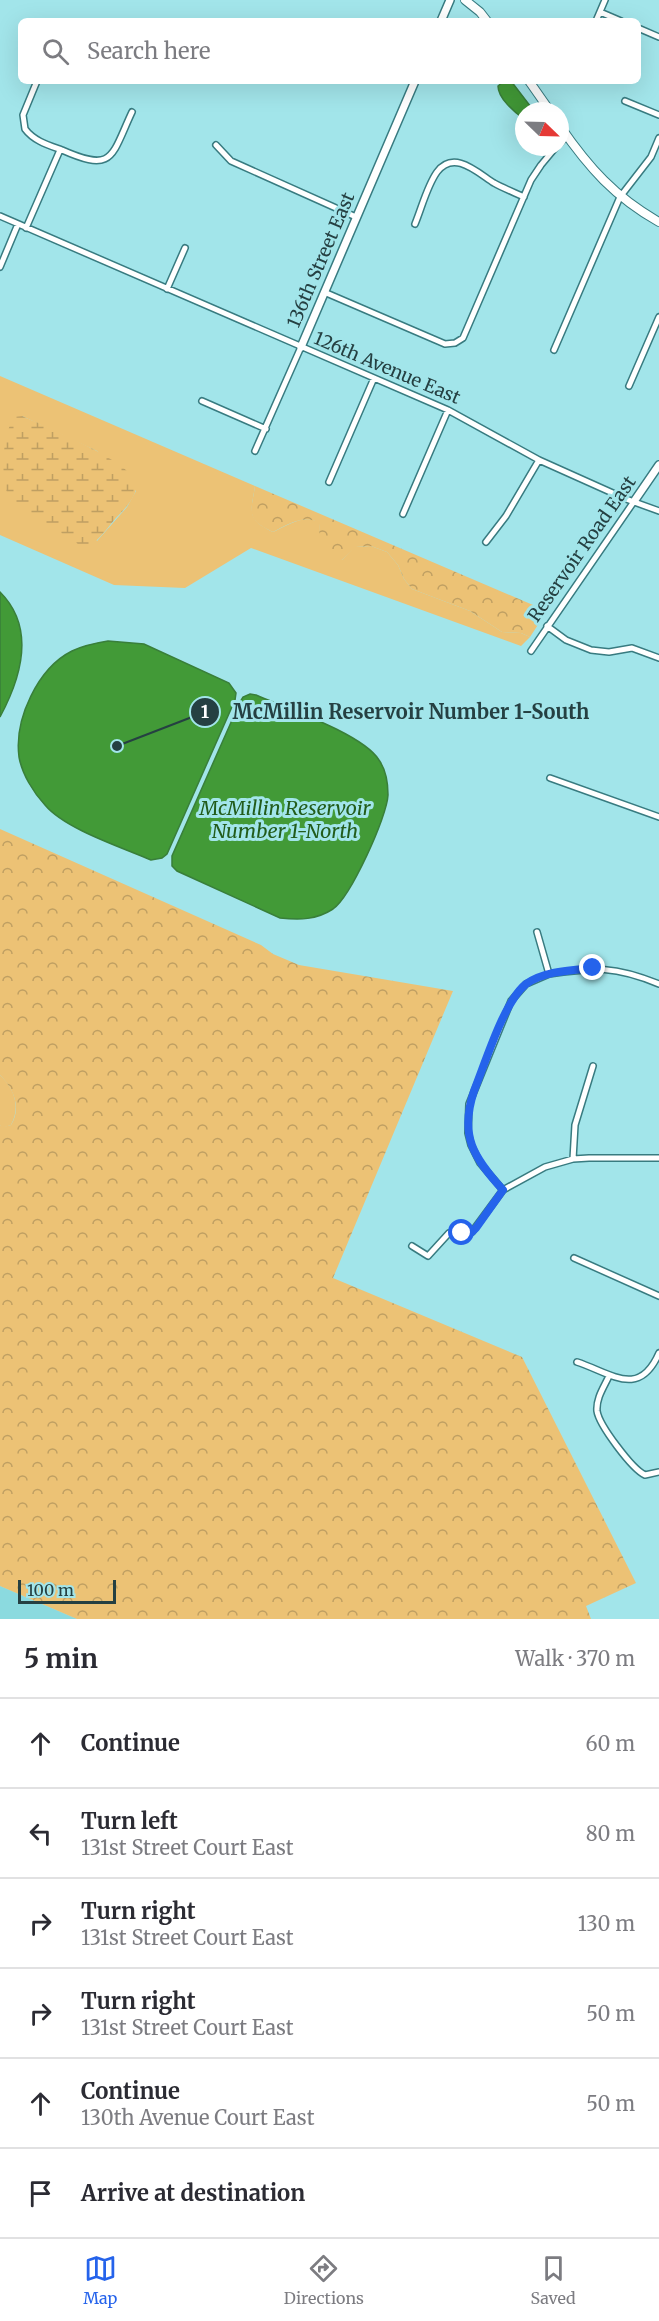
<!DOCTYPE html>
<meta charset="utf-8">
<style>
body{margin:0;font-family:Merriweather,serif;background:#f7f7f7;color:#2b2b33}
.compass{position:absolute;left:515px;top:102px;width:54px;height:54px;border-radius:50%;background:#fff;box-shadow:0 6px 24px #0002;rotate:113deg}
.scale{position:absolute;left:18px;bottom:15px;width:98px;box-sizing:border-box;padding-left:6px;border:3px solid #254042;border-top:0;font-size:16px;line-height:21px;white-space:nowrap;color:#254042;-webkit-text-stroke:4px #a2e5ea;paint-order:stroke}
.stop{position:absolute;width:18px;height:18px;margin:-14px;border:4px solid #2563eb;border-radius:50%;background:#fff}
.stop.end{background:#2563eb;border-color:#fff;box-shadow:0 2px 6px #0008}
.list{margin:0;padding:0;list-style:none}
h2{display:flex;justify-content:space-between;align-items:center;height:78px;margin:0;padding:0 24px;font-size:26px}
h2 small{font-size:20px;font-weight:400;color:#7c7c81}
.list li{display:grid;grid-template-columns:39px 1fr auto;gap:18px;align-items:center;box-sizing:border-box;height:90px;padding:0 24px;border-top:2px solid #e1e1e2}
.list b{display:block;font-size:22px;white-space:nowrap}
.list p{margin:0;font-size:20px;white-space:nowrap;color:#7c7c81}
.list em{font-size:20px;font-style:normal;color:#7c7c81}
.icon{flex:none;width:33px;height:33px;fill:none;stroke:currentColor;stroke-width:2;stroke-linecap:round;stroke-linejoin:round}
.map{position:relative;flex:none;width:659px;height:1619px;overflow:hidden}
.search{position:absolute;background:#fff;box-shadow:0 6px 24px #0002;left:18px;right:18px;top:18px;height:66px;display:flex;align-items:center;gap:15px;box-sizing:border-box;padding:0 21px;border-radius:9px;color:#7c7c81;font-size:22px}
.sheet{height:618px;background:#fff}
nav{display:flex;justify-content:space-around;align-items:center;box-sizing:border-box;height:84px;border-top:2px solid #e1e1e2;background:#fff;font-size:16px;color:#7c7c81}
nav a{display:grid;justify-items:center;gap:3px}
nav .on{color:#2563eb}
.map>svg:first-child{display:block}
.built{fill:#8bdadf}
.grass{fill:#ecc275;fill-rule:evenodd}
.forest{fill:url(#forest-crowns)}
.wetland{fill:url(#wetland-marsh)}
.water{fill:#429a37;stroke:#397f3a;stroke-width:1.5}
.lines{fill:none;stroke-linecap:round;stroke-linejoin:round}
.minor-casing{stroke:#387b80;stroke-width:8}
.tertiary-casing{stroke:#387b80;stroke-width:10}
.secondary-casing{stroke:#387b80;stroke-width:10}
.minor{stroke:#fff;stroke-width:5}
.tertiary{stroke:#fff;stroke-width:7}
.secondary{stroke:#fff;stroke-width:8}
.route{stroke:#2563eb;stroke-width:8}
.labels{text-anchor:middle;stroke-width:6;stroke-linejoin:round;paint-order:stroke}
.street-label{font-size:18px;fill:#254042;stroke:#a2e5ea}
.water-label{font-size:20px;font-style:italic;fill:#225c1b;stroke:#a2e5ea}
.leader{fill:none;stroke:#254042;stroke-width:2}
.callout-dot{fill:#254042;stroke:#a2e5ea;stroke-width:2}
.mark-label{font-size:18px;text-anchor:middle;font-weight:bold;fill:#fff}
.callout-label{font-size:20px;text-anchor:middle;font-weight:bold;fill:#254042;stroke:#a2e5ea;stroke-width:6;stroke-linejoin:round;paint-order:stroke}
</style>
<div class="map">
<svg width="659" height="1619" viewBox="0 0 659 1619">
<defs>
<pattern id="forest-crowns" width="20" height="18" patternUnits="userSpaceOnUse" patternTransform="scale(1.5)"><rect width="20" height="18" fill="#ecc275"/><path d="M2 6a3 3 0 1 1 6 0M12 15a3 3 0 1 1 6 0" fill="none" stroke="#bf9f62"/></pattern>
<pattern id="wetland-marsh" width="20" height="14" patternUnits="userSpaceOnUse" patternTransform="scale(1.5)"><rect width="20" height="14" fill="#ecc275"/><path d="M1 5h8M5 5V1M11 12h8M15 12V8" fill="none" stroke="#bf9f62"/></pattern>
</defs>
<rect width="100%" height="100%" fill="#a2e5ea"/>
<path class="built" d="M0,1586L77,1619H0Z"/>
<path class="grass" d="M0,376L255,486C251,512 246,519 273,532C288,525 303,514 319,522L320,533L342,560L355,547L371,546L387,552L398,565L404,579L412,589L470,611L502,632L521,633L530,637L521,646L251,548L185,588L114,585L0,535ZM22,416L97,451L136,491L127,507L97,541Z
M0,1075C14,1088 21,1107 11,1125L2,1128L0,1125Z"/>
<path class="forest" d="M255,486L547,611L530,637L521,633L502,632L470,611L412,589L404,579L398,565L387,552L371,546L356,547L342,560L327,558L320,550L319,523C304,514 287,525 273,532C245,519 251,513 255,486Z
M0,829L261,945L273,954L299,965L453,991L333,1278L522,1357L636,1583L586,1606L591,1619H77L0,1586V1125L3,1127L11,1125C22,1107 13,1088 0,1075Z"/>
<path class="wetland" d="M22,416C44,426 131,461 136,483C138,496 124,510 116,518C108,527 101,538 91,545L81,546L9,499C0,474 2,442 13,417Z"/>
<path class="water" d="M504,81H511L531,107L532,111H524V119C514,112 498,98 498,86Z
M0,592C36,628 21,678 0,717Z
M108,641L144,644L229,683L236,693L235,700L167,854L162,858L151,860C121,847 65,829 45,805C33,792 22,774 19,757C14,719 38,668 72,651C84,645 96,643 108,641Z
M250,694L256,695C286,708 363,734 379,760C386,770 388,784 388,795C387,817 351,896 333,909C316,920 300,920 280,918L177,871L172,866V856L240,702L243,697Z"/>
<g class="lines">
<g class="minor-casing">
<path id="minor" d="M600,12L621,21
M596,21L605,0
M638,28L659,37
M37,81L23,115L25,129C34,141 48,145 62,150C114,173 111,157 132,112
M625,101L659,115
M560,143L567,136
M216,145L231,161L356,217
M0,216L448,410L539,460L626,499L659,511
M415,224C422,207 427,186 437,172C454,149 478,173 494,183C503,188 513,192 524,197
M26,228L60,150
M0,267L18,224
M167,289L185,248
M324,292L445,344L455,343L463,338L531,180L541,165L556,147
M554,350L620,197L651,157L659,138
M629,386L659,317
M202,401L266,429
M255,451L301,347
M329,482L374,378
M403,514L448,410
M486,542L506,516L539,460
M547,626L566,640L591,650L609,652L632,648L659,658
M531,651L635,500
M550,778L659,817
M549,974C595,967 615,966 659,984
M573,1159L575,1125L593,1066
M503,1190L480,1163L471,1145L468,1133L469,1104L511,1001L526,984L549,974L537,932
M412,1246L428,1256L449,1233L472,1232L503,1190L545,1167L573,1159L589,1158H659
M574,1258L659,1296
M577,1362C611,1373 639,1399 659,1353
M609,1376C604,1387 596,1398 597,1411C599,1425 632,1469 645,1475L659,1472"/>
</g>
<g class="tertiary-casing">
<path id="tertiary" d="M441,21L450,0
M301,347L415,81
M635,500L659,465"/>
</g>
<g class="secondary-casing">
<path id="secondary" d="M465,0L480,12L487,21
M529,81L550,111
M560,126C589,168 615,197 659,222"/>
</g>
<use href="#minor" class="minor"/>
<use href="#tertiary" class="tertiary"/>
<use href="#secondary" class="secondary"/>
</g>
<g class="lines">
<path class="route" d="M462,1233L472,1232L476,1228L503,1190C474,1158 459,1136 474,1091C485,1064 504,1001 526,984C544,971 572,970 593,968"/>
</g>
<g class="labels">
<g class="street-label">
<text transform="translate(321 260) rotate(-67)" y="6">136th Street East</text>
<text transform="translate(387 368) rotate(23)" y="6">126th Avenue East</text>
<text transform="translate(582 549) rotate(-55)" y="6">Reservoir Road East</text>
</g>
<g class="water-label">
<text x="285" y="815">McMillin Reservoir<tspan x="285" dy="23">Number 1-North</tspan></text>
</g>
</g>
<path class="leader" d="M117 746L205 712"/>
<g class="callout-dot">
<circle cx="117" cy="746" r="6"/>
<circle cx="205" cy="712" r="15"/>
</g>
<g class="mark-label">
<text x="205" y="718">1</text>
</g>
<g class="callout-label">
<text x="411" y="719">McMillin Reservoir Number 1-South</text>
</g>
</svg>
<svg class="compass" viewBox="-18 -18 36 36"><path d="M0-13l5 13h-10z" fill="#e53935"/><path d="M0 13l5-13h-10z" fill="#7c7c81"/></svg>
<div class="scale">100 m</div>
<div class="stop" style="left:462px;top:1233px"></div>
<div class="stop end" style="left:593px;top:968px"></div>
<div class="search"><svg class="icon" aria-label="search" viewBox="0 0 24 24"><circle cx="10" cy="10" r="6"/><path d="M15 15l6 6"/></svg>Search here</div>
</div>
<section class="sheet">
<h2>5 min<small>Walk · 370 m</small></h2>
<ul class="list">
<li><svg class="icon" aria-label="ahead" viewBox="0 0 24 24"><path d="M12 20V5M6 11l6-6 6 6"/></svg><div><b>Continue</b></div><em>60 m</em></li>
<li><svg class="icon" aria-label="left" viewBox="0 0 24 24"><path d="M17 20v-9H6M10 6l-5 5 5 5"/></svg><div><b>Turn left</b><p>131st Street Court East</p></div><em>80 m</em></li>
<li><svg class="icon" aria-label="right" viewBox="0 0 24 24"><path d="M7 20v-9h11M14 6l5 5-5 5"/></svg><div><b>Turn right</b><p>131st Street Court East</p></div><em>130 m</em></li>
<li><svg class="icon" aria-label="right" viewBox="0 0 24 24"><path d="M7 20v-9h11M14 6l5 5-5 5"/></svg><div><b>Turn right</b><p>131st Street Court East</p></div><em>50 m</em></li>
<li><svg class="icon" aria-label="ahead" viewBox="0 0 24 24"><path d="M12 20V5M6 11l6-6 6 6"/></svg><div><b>Continue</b><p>130th Avenue Court East</p></div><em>50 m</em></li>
<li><svg class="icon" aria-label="arrive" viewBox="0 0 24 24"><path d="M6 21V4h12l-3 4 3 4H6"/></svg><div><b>Arrive at destination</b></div></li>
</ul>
</section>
<nav>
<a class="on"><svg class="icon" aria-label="map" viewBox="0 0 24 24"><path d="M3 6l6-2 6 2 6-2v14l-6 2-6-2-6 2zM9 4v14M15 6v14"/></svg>Map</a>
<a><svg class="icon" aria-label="directions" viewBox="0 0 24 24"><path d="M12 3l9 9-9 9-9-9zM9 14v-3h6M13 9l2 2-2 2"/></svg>Directions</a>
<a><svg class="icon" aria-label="saved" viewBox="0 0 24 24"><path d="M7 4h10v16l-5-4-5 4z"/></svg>Saved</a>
</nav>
